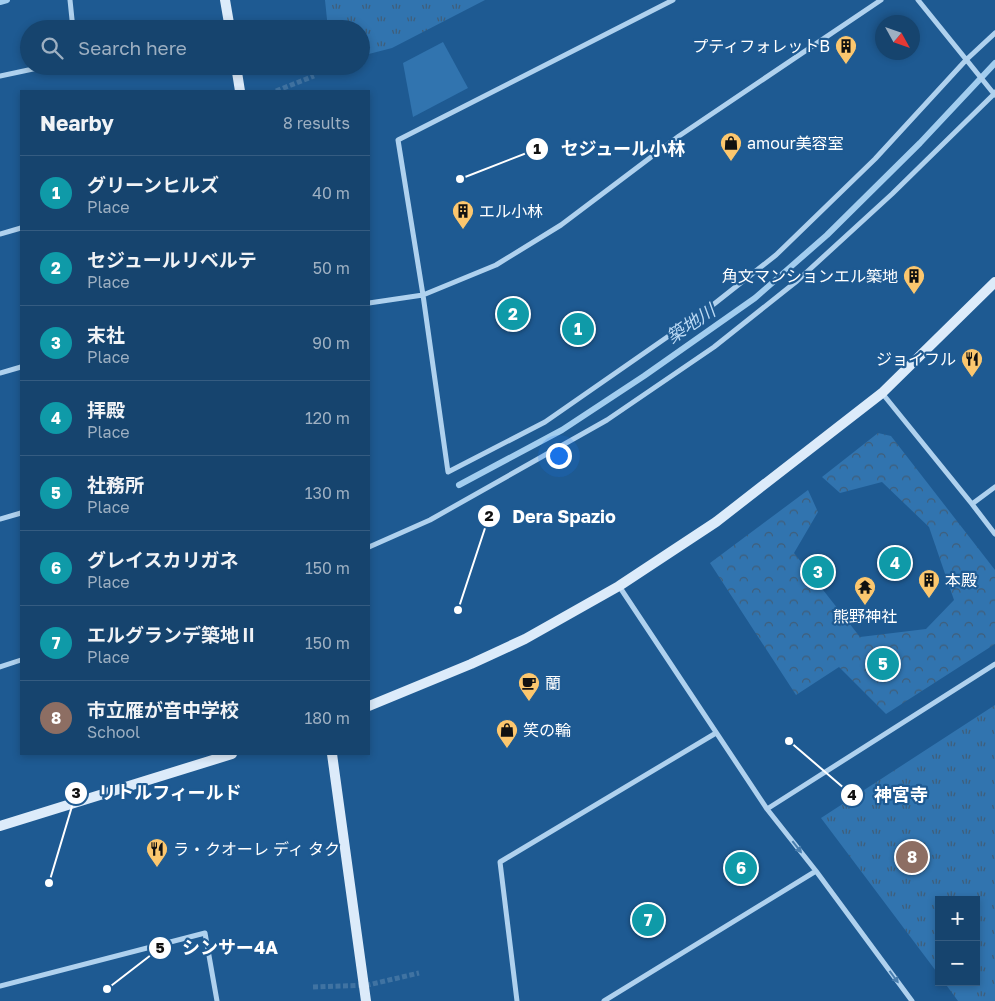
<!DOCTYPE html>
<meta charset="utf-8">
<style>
body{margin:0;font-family:"Golos Text","Noto Sans JP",sans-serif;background:#234e76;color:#f1f3f6}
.controls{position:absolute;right:15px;bottom:15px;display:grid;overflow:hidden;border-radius:0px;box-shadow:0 2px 8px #0003}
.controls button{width:45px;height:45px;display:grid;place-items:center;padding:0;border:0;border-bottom:1px solid #355c81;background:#16446e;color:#f1f3f6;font:25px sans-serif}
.compass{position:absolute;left:875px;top:15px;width:45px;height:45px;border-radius:50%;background:#16446e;box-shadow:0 2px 8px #0003;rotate:130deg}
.you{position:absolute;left:558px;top:455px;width:18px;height:18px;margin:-12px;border:4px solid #fff;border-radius:50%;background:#1a73e8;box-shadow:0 0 0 8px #1a73e833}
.badge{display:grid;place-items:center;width:32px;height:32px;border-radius:50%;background:#fcc76e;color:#fff;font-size:16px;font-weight:700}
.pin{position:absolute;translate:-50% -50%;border:2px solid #fff;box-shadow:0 1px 5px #0006}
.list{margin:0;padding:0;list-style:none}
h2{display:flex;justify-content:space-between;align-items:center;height:65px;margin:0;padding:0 20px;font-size:21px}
h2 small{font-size:16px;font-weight:400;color:#9eb0c2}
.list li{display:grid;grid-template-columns:32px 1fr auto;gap:15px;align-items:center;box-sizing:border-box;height:75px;padding:0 20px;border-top:1px solid #355c81}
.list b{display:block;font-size:19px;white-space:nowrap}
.list p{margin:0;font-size:16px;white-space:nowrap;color:#9eb0c2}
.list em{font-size:16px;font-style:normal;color:#9eb0c2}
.icon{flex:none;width:28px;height:28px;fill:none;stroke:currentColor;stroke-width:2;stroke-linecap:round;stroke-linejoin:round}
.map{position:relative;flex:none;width:995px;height:1001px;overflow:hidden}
.search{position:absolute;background:#16446e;box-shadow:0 2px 8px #0003;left:20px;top:20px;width:350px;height:55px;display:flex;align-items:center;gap:12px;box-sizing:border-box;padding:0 18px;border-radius:28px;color:#9eb0c2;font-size:19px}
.panel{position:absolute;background:#16446e;box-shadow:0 2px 8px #0003;left:20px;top:90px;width:350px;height:665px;border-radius:0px}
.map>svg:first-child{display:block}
.grass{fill:#3174af}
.forest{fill:url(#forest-crowns)}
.park{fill:url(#park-tufts)}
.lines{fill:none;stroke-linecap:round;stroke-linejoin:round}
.stream{stroke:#a2cdef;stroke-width:6}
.street-tunnel{stroke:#4073a2;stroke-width:5;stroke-dasharray:5 2.5;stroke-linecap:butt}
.street{stroke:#afd1ee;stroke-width:5}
.secondary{stroke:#dcebfa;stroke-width:10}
.oneway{fill:#4a7eae}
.labels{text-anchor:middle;stroke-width:4.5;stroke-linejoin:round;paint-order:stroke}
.poi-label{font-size:16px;fill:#fff;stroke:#1e5a92;text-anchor:start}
.water-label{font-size:18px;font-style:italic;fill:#bbdaf5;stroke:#1e5a92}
.leader{fill:none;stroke:#fff;stroke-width:2}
.callout-dot{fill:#fff;stroke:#1e5a92;stroke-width:2}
.mark-label{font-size:15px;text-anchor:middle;font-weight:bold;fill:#111}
.callout-label{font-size:18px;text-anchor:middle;font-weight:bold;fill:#fff;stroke:#1e5a92;stroke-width:4.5;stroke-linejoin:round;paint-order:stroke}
</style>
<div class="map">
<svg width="995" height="1001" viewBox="0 0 995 1001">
<defs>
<pattern id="forest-crowns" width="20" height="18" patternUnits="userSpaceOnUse" patternTransform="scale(1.25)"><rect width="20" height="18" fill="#3174af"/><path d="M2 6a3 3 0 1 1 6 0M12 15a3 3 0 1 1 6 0" fill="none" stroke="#405e79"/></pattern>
<pattern id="park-tufts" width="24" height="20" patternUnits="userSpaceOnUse" patternTransform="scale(1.25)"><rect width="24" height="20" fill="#3174af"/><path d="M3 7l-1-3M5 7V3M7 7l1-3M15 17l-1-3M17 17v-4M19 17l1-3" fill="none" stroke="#405e79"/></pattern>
</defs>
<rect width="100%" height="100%" fill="#1e5a92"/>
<path class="grass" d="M443,42L468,88L413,117L403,63Z"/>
<path class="forest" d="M878,433L891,436L995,570V644L886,714L839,667L796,695L710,563L808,490L818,512L794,553L860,637L926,629L954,600L929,527L882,482L840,493L822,477Z"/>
<path class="park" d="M325,0H485L392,48L361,56V29H328Z
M995,705V1001H958L944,982H976V900H939V975L821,818Z"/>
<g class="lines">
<path class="stream" d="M0,2L7,0
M459,485L562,430L644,376L755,298L827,235L920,143L995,63"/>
<path class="street-tunnel" d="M276,91L314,76
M313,987L368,985L419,973"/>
<path class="street" d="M70,0L73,29
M673,0L398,140L423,295L448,472L545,422L709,308L776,255L875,159L966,60L995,33
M918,0L994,94L995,92
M0,76L47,66
M0,234L21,228
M369,303L423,295L496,265L561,225L679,136L881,0
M0,373L21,367
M882,393L972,504L995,487
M972,504L995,534
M0,519L21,513
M369,547L430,520L607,420L714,347L797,281L892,194L994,94L995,95
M619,586L767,809L816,871L912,1001
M0,667L21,660
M767,809L995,664
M0,986L205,933L217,1001
M517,1001L500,862L716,733
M604,1001L816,871"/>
<path class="secondary" d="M225,0L230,29
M236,66L240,91
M369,706L471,664L525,639L619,586L716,522L882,393L995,282
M332,754L366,1001
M0,826L232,754"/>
</g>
<defs><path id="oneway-solid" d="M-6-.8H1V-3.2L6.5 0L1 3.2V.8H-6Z" transform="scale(1.25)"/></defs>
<g class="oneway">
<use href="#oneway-solid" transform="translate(797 847) rotate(52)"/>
<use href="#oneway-solid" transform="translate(894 977) rotate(54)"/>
</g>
<defs>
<g id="building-pin" transform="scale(1.125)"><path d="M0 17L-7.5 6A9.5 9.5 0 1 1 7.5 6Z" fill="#fcc76e" stroke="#1e5a92"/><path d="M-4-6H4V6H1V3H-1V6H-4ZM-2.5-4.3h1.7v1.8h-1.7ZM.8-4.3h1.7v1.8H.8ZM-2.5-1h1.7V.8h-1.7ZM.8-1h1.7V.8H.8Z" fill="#111"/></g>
<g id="shop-pin" transform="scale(1.125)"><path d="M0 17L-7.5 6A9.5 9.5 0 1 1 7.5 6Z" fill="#fcc76e" stroke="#1e5a92"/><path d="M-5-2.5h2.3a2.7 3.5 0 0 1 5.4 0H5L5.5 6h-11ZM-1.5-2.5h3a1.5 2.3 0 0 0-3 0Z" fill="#111"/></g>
<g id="restaurant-pin" transform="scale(1.125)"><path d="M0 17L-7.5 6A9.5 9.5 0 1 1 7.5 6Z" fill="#fcc76e" stroke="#1e5a92"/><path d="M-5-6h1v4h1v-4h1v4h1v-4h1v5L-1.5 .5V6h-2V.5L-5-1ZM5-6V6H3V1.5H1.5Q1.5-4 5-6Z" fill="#111"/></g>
<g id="temple-pin" transform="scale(1.125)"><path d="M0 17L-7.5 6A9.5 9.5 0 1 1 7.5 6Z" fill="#fcc76e" stroke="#1e5a92"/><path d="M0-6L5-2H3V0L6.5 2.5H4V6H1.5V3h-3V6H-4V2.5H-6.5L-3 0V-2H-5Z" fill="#111"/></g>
<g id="cafe-pin" transform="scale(1.125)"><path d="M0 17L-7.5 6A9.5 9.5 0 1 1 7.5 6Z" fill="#fcc76e" stroke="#1e5a92"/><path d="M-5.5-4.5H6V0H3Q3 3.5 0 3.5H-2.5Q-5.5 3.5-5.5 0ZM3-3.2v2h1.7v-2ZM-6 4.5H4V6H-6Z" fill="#111"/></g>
</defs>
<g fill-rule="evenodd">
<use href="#building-pin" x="846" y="46"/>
<use href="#shop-pin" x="731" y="143"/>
<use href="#building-pin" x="463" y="211"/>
<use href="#building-pin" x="914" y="276"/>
<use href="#restaurant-pin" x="972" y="359"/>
<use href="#building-pin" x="929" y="580"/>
<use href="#temple-pin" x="865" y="587"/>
<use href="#cafe-pin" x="529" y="683"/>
<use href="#shop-pin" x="507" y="730"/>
<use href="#restaurant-pin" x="157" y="849"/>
</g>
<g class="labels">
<g class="poi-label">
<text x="830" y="52" text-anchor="end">プティフォレットB</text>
<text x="747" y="149">amour美容室</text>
<text x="479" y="217">エル小林</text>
<text x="898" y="282" text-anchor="end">角文マンションエル築地</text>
<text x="956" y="365" text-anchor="end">ジョイフル</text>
<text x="945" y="586">本殿</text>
<text x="865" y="622" text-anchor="middle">熊野神社</text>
<text x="545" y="689">蘭</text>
<text x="523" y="736">笑の輪</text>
<text x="173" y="855">ラ・クオーレ ディ タク</text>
</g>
<g class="water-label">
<text transform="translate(691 324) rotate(-34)" y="6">築地川</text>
</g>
</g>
<path class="leader" d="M460 179L537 149M458 610L489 516M49 883L76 793M789 741L852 795M107 989L160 948"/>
<g class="callout-dot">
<circle cx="460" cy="179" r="5"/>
<circle cx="458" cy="610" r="5"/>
<circle cx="49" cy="883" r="5"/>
<circle cx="789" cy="741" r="5"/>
<circle cx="107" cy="989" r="5"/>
<circle cx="537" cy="149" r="12"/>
<circle cx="489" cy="516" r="12"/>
<circle cx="76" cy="793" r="12"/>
<circle cx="852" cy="795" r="12"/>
<circle cx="160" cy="948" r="12"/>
</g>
<g class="mark-label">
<text x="537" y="154">1</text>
<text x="489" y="521">2</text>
<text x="76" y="798">3</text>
<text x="852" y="800">4</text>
<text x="160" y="953">5</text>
</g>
<g class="callout-label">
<text x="623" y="155">セジュール小林</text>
<text x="564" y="523">Dera Spazio</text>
<text x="170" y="799">リトルフィールド</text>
<text x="901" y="801">神宮寺</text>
<text x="230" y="954">シンサー4A</text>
</g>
</svg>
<div class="controls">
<button>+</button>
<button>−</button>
</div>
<svg class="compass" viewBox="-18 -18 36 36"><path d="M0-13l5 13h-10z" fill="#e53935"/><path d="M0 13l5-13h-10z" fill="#9eb0c2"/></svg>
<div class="you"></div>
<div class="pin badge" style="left:578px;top:329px;background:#0f9aa8">1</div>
<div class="pin badge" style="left:513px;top:314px;background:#0f9aa8">2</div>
<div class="pin badge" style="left:818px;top:572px;background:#0f9aa8">3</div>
<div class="pin badge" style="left:895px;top:563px;background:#0f9aa8">4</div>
<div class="pin badge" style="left:883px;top:664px;background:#0f9aa8">5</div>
<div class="pin badge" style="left:741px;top:868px;background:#0f9aa8">6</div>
<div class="pin badge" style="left:648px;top:920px;background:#0f9aa8">7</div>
<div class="pin badge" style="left:912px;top:857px;background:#8d6e63">8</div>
<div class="search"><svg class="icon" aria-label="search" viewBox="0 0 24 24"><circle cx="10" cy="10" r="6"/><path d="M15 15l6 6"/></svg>Search here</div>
<section class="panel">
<h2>Nearby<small>8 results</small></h2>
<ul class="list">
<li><span class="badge" style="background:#0f9aa8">1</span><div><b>グリーンヒルズ</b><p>Place</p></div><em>40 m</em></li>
<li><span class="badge" style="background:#0f9aa8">2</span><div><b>セジュールリベルテ</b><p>Place</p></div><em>50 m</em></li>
<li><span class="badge" style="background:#0f9aa8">3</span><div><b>末社</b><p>Place</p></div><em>90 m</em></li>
<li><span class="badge" style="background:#0f9aa8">4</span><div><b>拝殿</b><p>Place</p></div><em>120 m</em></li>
<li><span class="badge" style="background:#0f9aa8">5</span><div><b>社務所</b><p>Place</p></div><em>130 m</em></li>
<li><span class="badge" style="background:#0f9aa8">6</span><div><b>グレイスカリガネ</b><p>Place</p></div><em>150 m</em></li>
<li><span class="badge" style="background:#0f9aa8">7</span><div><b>エルグランデ築地Ⅱ</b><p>Place</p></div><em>150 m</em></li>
<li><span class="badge" style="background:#8d6e63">8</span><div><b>市立雁が音中学校</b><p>School</p></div><em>180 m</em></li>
</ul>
</section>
</div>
